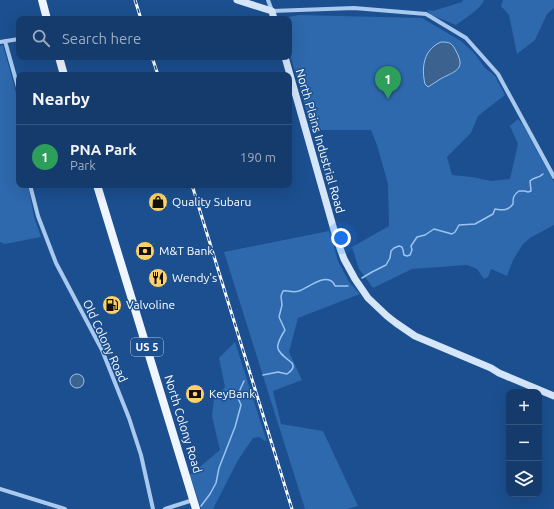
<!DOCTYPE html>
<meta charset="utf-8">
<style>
body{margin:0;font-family:Ubuntu,sans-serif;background:#1d4271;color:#f1f3f6}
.controls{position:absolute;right:12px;bottom:12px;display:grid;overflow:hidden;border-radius:8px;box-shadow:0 4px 16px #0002}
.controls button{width:36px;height:36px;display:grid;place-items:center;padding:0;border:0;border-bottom:1px solid #33557e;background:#143b6b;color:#f1f3f6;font:20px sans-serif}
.you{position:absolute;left:341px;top:238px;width:14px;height:14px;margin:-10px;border:3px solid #fff;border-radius:50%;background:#1a73e8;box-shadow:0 0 0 6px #1a73e833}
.badge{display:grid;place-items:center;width:26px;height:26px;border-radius:50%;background:#e69b98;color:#fff;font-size:13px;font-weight:700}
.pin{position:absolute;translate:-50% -33px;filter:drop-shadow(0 1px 2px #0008)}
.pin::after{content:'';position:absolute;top:21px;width:14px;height:12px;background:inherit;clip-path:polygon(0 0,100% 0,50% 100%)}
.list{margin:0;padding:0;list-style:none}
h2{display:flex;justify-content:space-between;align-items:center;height:52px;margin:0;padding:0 16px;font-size:17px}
h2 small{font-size:13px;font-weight:400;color:#9dadc1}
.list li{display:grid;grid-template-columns:26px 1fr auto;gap:12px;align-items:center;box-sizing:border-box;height:64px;padding:0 16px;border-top:1px solid #33557e}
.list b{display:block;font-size:15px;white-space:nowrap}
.list p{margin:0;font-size:13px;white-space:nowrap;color:#9dadc1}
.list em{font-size:13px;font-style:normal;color:#9dadc1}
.icon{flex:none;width:22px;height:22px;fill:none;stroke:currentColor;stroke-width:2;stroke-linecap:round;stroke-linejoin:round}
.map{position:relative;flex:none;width:554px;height:509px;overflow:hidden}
.search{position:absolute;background:#143b6b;box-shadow:0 4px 16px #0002;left:16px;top:16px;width:276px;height:44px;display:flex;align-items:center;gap:10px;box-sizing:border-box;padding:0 14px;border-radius:8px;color:#9dadc1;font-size:15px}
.panel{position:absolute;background:#143b6b;box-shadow:0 4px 16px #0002;left:16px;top:72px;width:276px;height:116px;border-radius:8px}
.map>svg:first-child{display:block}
.green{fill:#2e69ad}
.water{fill:#3c6290;stroke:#9cc4f0}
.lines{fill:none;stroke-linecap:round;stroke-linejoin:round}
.stream{stroke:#9cc4f0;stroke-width:1.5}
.street{stroke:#a9c9ee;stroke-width:4}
.secondary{stroke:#d6e6fa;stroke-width:7}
.primary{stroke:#f0f6ff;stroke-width:8}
.rail-casing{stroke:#fff;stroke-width:3}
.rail{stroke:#1b4f8f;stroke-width:1.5;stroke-dasharray:4.5;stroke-linecap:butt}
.labels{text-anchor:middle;stroke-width:3;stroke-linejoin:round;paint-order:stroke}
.shield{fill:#1b4f8f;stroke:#bbcadd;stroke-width:1}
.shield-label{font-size:11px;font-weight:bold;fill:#fff}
.street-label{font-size:12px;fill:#fff;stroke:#1b4f8f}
.poi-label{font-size:12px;fill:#fff;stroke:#1b4f8f;text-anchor:start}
</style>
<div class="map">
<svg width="554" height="509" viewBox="0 0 554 509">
<rect width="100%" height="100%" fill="#1b4f8f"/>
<path class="green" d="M463,0H484C481,9 464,19 456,25L431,15L427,10L433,11L462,2Z
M503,0H554V8L547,14L535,40L517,54L509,15L501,6Z
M298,15L422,18L461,41L475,54L485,68L495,76L505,95L478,116L471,133L447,157L452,175L472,177L491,181L510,179L518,144L510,126L518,119L523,125L554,182V225L530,238L523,244L513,260L507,276L491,269L488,277L484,279L477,269L467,265L412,269L373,288L359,269L352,247L389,226L388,184L377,145L371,130H312L289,51V19H286L289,17Z
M3,45L19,104V185H28L34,217L41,237L5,244L0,242V46Z
M329,231L338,261L349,282L360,294L298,318L289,352L302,380L273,391L281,424L323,431L358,506L347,509H305L224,252Z
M235,342L267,442L259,437L253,438L238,460L213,509H201L190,475L220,450L212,416L214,399L225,387L219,358Z"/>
<path class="water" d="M441,42C450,42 452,43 456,51C466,69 456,71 442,78C437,81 433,84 428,87L425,84C421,67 424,49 441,42Z
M70 381a7 7 0 1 1 14 0a7 7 0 1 1-14 0Z"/>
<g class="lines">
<path class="stream" d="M362,278L372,272L386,265L390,258L391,251L394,248L399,246L402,247L403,250L404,255L407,256L410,255L412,250L411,246L417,237L425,235L434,229L452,234L455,232L459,225L475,224L493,214L495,209C503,210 508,211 513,204C513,198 513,195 519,191H525L528,192L531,191L530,181C535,176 538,179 543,174
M263,375L278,372L287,374C291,371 295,368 292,363C276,350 273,349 285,330L279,317L282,305L281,296L283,291C289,290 291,293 299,291C308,288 329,270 335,286H348
M201,506L210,494L216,483L219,468L235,427L241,405L238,398L239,392L244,381"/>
<path class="street" d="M268,0L272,11L354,8L426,14L466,38L498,74L554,177
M5,41L19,91
M0,42L19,39
M30,185L38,216L56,263L102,350L129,418L141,455L153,509
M0,489L65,509
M165,509L193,500"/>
<path class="secondary" d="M237,0L272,11L274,19
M285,57L336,237L344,259L355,279L368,298L387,316L396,323L415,336L491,368L499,373L554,396"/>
<path class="primary" d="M42,0L47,19
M59,57L64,75
M97,185L196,509"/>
<g class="rail-casing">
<path id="rail" d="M135,0L141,19
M152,57L158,75
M192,185L292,509"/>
</g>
<use href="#rail" class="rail"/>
</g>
<defs>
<g id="shop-disc" transform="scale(1)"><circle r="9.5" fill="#ffd166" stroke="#1b4f8f"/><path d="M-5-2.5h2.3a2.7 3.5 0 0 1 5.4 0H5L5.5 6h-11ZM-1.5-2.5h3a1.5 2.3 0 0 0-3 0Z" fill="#111"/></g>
<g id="bank-disc" transform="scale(1)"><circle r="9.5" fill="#ffd166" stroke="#1b4f8f"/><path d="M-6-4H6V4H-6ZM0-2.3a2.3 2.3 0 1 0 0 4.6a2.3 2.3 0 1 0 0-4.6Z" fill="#111"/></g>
<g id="restaurant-disc" transform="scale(1)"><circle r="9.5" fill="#ffd166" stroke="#1b4f8f"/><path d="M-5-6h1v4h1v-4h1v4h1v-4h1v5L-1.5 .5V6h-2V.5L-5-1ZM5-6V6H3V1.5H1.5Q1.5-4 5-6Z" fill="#111"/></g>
<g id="fuel-disc" transform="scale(1)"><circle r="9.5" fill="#ffd166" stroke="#1b4f8f"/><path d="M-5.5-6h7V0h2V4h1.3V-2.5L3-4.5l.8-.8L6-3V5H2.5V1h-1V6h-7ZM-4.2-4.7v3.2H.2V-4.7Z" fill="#111"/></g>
</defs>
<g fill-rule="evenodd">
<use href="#shop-disc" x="158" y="202"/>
<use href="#bank-disc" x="145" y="251"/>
<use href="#restaurant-disc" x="158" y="278"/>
<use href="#fuel-disc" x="112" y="305"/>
<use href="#bank-disc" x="195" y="394"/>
</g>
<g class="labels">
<rect class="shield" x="131" y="338" width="32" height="18" rx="3"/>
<g class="shield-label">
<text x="147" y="351">US 5</text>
</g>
<g class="street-label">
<text transform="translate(320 141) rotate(74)" y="4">North Plains Industrial Road</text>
<text transform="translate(105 341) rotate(65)" y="4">Old Colony Road</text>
<text transform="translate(183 424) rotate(73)" y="4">North Colony Road</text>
</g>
<g class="poi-label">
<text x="172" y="206">Quality Subaru</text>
<text x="159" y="255">M&amp;T Bank</text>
<text x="172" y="282">Wendy's</text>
<text x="126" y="309">Valvoline</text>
<text x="209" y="398">KeyBank</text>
</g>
</g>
</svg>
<div class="controls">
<button>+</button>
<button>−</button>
<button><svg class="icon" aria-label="layers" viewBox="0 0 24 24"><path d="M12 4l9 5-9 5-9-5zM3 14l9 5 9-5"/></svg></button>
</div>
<div class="you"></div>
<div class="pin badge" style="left:388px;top:99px;background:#2e9e5b">1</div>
<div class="search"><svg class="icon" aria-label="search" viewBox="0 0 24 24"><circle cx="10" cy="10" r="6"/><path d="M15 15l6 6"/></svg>Search here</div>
<section class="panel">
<h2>Nearby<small></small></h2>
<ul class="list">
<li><span class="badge" style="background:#2e9e5b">1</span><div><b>PNA Park</b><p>Park</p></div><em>190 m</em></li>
</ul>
</section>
</div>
